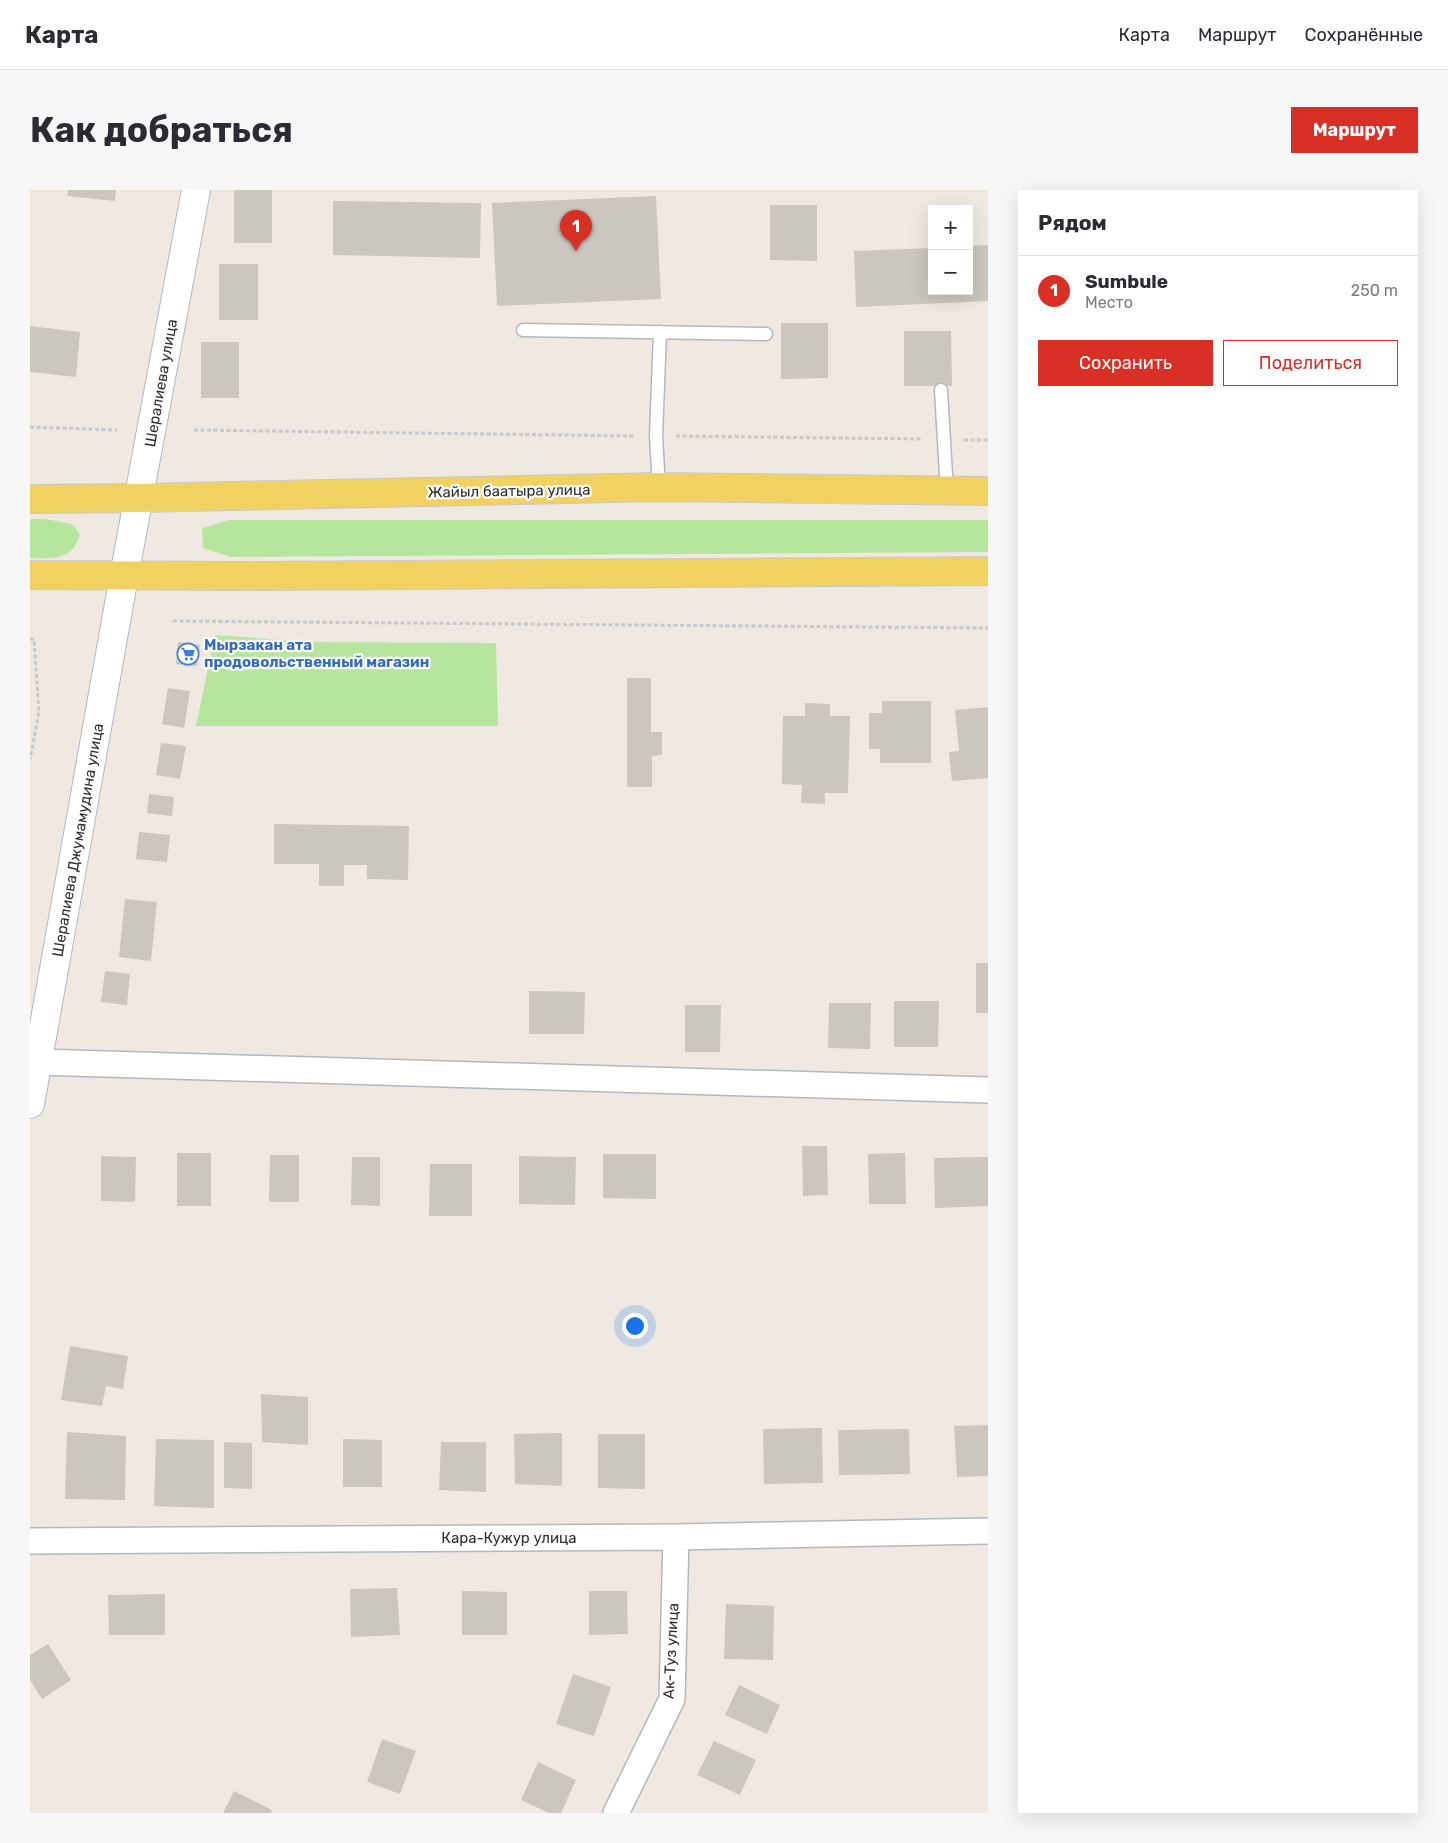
<!DOCTYPE html>
<html lang="ru">
<meta charset="utf-8">
<style>
body{margin:0;font-family:Rubik,sans-serif;background:#f7f7f7;color:#2b2b33}
.controls{position:absolute;right:15px;top:15px;display:grid;overflow:hidden;border-radius:0px;box-shadow:0 5px 20px #0002}
.controls button{width:45px;height:45px;display:grid;place-items:center;padding:0;border:0;border-bottom:1px solid #e1e1e2;background:#fff;color:#2b2b33;font:25px sans-serif}
.you{position:absolute;left:604px;top:1135px;width:18px;height:18px;margin:-12px;border:4px solid #fff;border-radius:50%;background:#1a73e8;box-shadow:0 0 0 8px #1a73e833}
.badge{display:grid;place-items:center;width:32px;height:32px;border-radius:50%;background:#d93025;color:#fff;font-size:16px;font-weight:700}
.pin{position:absolute;translate:-50% -41px;filter:drop-shadow(0 1px 2px #0008)}
.pin::after{content:'';position:absolute;top:26px;width:18px;height:15px;background:inherit;clip-path:polygon(0 0,100% 0,50% 100%)}
.list{margin:0;padding:0;list-style:none}
h2{display:flex;justify-content:space-between;align-items:center;height:65px;margin:0;padding:0 20px;font-size:21px}
h2 small{font-size:16px;font-weight:400;color:#7c7c81}
.list li{display:grid;grid-template-columns:32px 1fr auto;gap:15px;align-items:center;box-sizing:border-box;height:70px;padding:0 20px;border-top:1px solid #e1e1e2}
.list b{display:block;font-size:19px;white-space:nowrap}
.list p{margin:0;font-size:16px;white-space:nowrap;color:#7c7c81}
.list em{font-size:16px;font-style:normal;color:#7c7c81}
.actions{display:flex;gap:10px;padding:15px 20px}
.actions a{flex:1;padding:11px 0;border:1px solid #d93025;border-radius:0px;text-align:center;font-size:18px;color:#d93025}
.actions .main{background:#d93025;color:#fff}
.map{position:relative;flex:none;width:958px;height:1623px;overflow:hidden;border-radius:0px}
header{display:flex;align-items:center;gap:30px;box-sizing:border-box;height:70px;padding:0 25px;background:#fff;border-bottom:1px solid #e1e1e2}
header strong{font-size:24px}
nav{display:flex;gap:28px;margin-inline-start:auto;font-size:18px}
.intro{display:flex;align-items:center;justify-content:space-between;box-sizing:border-box;height:120px;padding:0 30px}
h1{margin:0;font-size:35px}
.button{padding:12px 22px;border-radius:0px;background:#d93025;color:#fff;font-size:18px;font-weight:700}
main{display:flex;gap:30px;padding:0 30px}
aside{flex:1;background:#fff;border-radius:0px;box-shadow:0 5px 20px #0002}
.map>svg:first-child{display:block}
.green{fill:#b6e59e}
.building{fill:#cbc7bf}
.lines{fill:none;stroke-linecap:round;stroke-linejoin:round}
.lane-casing{stroke:#b4b7c1;stroke-width:15}
.street-casing{stroke:#b4b7c1;stroke-width:28}
.secondary-casing{stroke:#b4b7c1;stroke-width:30}
.primary-casing{stroke:#c9c9c9;stroke-width:30}
.path{stroke:#c9c9c9;stroke-width:3;stroke-dasharray:4 2.5;stroke-linecap:butt}
.lane{stroke:#fff;stroke-width:12}
.street{stroke:#fff;stroke-width:25}
.secondary{stroke:#fff;stroke-width:28}
.primary{stroke:#f2d163;stroke-width:28}
.labels{text-anchor:middle;stroke-width:4.5;stroke-linejoin:round;paint-order:stroke}
.street-label{font-size:15px;fill:#2e2e2e;stroke:#fff}
.shop-label{font-size:15px;font-weight:bold;fill:#366cbe;stroke:#fff;text-anchor:start}
</style>
<header>
<strong>Карта</strong>
<nav><a>Карта</a><a>Маршрут</a><a>Сохранённые</a></nav>
</header>
<div class="intro"><h1>Как добраться</h1><a class="button">Маршрут</a></div>
<main>
<div class="map">
<svg width="958" height="1623" viewBox="0 0 958 1623">
<rect width="100%" height="100%" fill="#efe9e1"/>
<path class="green" d="M0,329H16L42,334L50,344C43,370 24,369 0,368Z
M200,330H958V362L201,367L173,358L172,338Z
M185,445L277,452L466,453L468,536H166Z"/>
<path class="building" d="M38,0H86L85,11L37,6Z
M204,0H242V53H204Z
M626,6L631,109L467,116L462,13Z
M303,11L451,13L450,68L303,65Z
M740,15H787V71L740,70Z
M958,55V111L826,117L824,61L902,58V101H939V56Z
M189,74H228V130H189Z
M751,133H798V188L751,189Z
M0,136L50,142L46,187L0,182Z
M874,141H921L922,196H874Z
M171,152H209V208H171Z
M148,452L170,455L167,476L146,474Z
M597,488H621V542H632V565L622,566V597H597Z
M138,498L160,501L154,538L132,534Z
M852,511H901V573H850V559H839V523H852Z
M775,513L800,514V526H820L818,603H795V614L771,613L772,595L752,594L753,526H775Z
M958,517V588L922,591L919,562L929,561L925,520Z
M131,553L156,556L150,589L126,585Z
M119,604L144,607L142,626L117,623Z
M244,634L379,636L378,690L337,689V675H314V696H289V674H244Z
M109,642L140,645L137,672L106,669Z
M95,709L127,712L121,771L89,767Z
M946,773H958V823H946Z
M75,781L100,784L97,815L71,812Z
M499,801L555,802L554,844H499Z
M864,811H909L908,857H864Z
M799,813H841L840,859L798,858Z
M655,815H691L690,862H655Z
M772,956H797L798,1005L773,1006Z
M147,963H181V1016H147Z
M875,963L876,1014H839L838,964Z
M573,964H626V1009L573,1008Z
M240,965H269V1012H239Z
M71,966L106,967L105,1012L71,1011Z
M489,966L546,967L545,1015L489,1014Z
M322,967H350V1016L321,1015Z
M958,967V1016L905,1018L904,968Z
M400,974H442V1026H399Z
M40,1156L98,1166L93,1199L76,1196L72,1216L31,1210Z
M231,1204L278,1207V1255L232,1252Z
M958,1235V1286L927,1287L924,1236Z
M792,1238L793,1293L734,1294L733,1239Z
M879,1239L880,1284L809,1285L808,1240Z
M37,1242L96,1246L95,1310L35,1309Z
M532,1243V1296L485,1294L484,1244Z
M568,1244H615V1299L568,1298Z
M126,1249L184,1250V1318L124,1316Z
M313,1249L352,1250V1297H313Z
M194,1252L222,1253V1299L194,1298Z
M411,1252H456V1302L409,1300Z
M367,1398L370,1445L321,1447L320,1399Z
M432,1401L477,1402V1445H432Z
M559,1401H597L598,1444L559,1445Z
M135,1404V1445H79L78,1405Z
M696,1414L744,1416L743,1470L694,1469Z
M18,1454L41,1490L12,1509L0,1490V1465Z
M543,1484L581,1497L564,1546L526,1534Z
M709,1495L750,1515L737,1544L695,1525Z
M352,1549L386,1561L370,1604L337,1592Z
M684,1551L726,1570L710,1605L667,1585Z
M508,1572L546,1590L531,1623H519L491,1610Z
M204,1601L242,1620L241,1623H193Z"/>
<g class="lines">
<g class="lane-casing">
<path id="lane" d="M493,140L736,144
M911,200L917,302
M629,297L626,246L630,142"/>
</g>
<g class="street-casing">
<path id="street" d="M8,872L958,900
M0,1351L646,1347L958,1341
M586,1623L642,1509L646,1347"/>
</g>
<g class="secondary-casing">
<path id="secondary" d="M0,914L94,386L166,0"/>
</g>
<g class="primary-casing">
<path id="primary" d="M0,309L109,308L629,297L958,301
M0,385L219,386L958,381"/>
</g>
<path class="path" d="M0,237L87,240
M164,240L605,246
M646,246L892,249
M934,250H958
M143,431L958,438
M0,449H4L9,522L0,569"/>
<use href="#lane" class="lane"/>
<use href="#street" class="street"/>
<use href="#secondary" class="secondary"/>
<use href="#primary" class="primary"/>
</g>
<defs>
<g id="supermarket-ring" transform="scale(1.125)"><circle r="9.5" fill="#fff" stroke="#3f7fe0" stroke-width="1.5"/><path d="M-6-5.5h2.5l.6 2H6L4.5 2H-2.5L-4.4-4H-6ZM-1.5 3.2a1.3 1.3 0 1 0 .1 0ZM3 3.2a1.3 1.3 0 1 0 .1 0Z" fill="#3f7fe0"/></g>
</defs>
<g fill-rule="evenodd">
<use href="#supermarket-ring" x="158" y="464"/>
</g>
<g class="labels">
<g class="street-label">
<text transform="translate(131 193) rotate(-80)" y="5">Шералиева улица</text>
<text transform="translate(479 301) rotate(-1)" y="5">Жайыл баатыра улица</text>
<text transform="translate(48 650) rotate(-80)" y="5">Шералиева Джумамудина улица</text>
<text x="479" y="1353">Кара-Кужур улица</text>
<text transform="translate(641 1461) rotate(-87)" y="5">Ак-Туз улица</text>
</g>
<g class="shop-label">
<text x="174" y="460">Мырзакан ата<tspan x="174" dy="17">продовольственный магазин</tspan></text>
</g>
</g>
</svg>
<div class="controls">
<button>+</button>
<button>−</button>
</div>
<div class="you"></div>
<div class="pin badge" style="left:546px;top:61px">1</div>
</div>
<aside>
<h2>Рядом<small></small></h2>
<ul class="list">
<li><span class="badge">1</span><div><b>Sumbule</b><p>Место</p></div><em>250 m</em></li>
</ul>
<div class="actions"><a class="main">Сохранить</a><a>Поделиться</a></div>
</aside>
</main>
